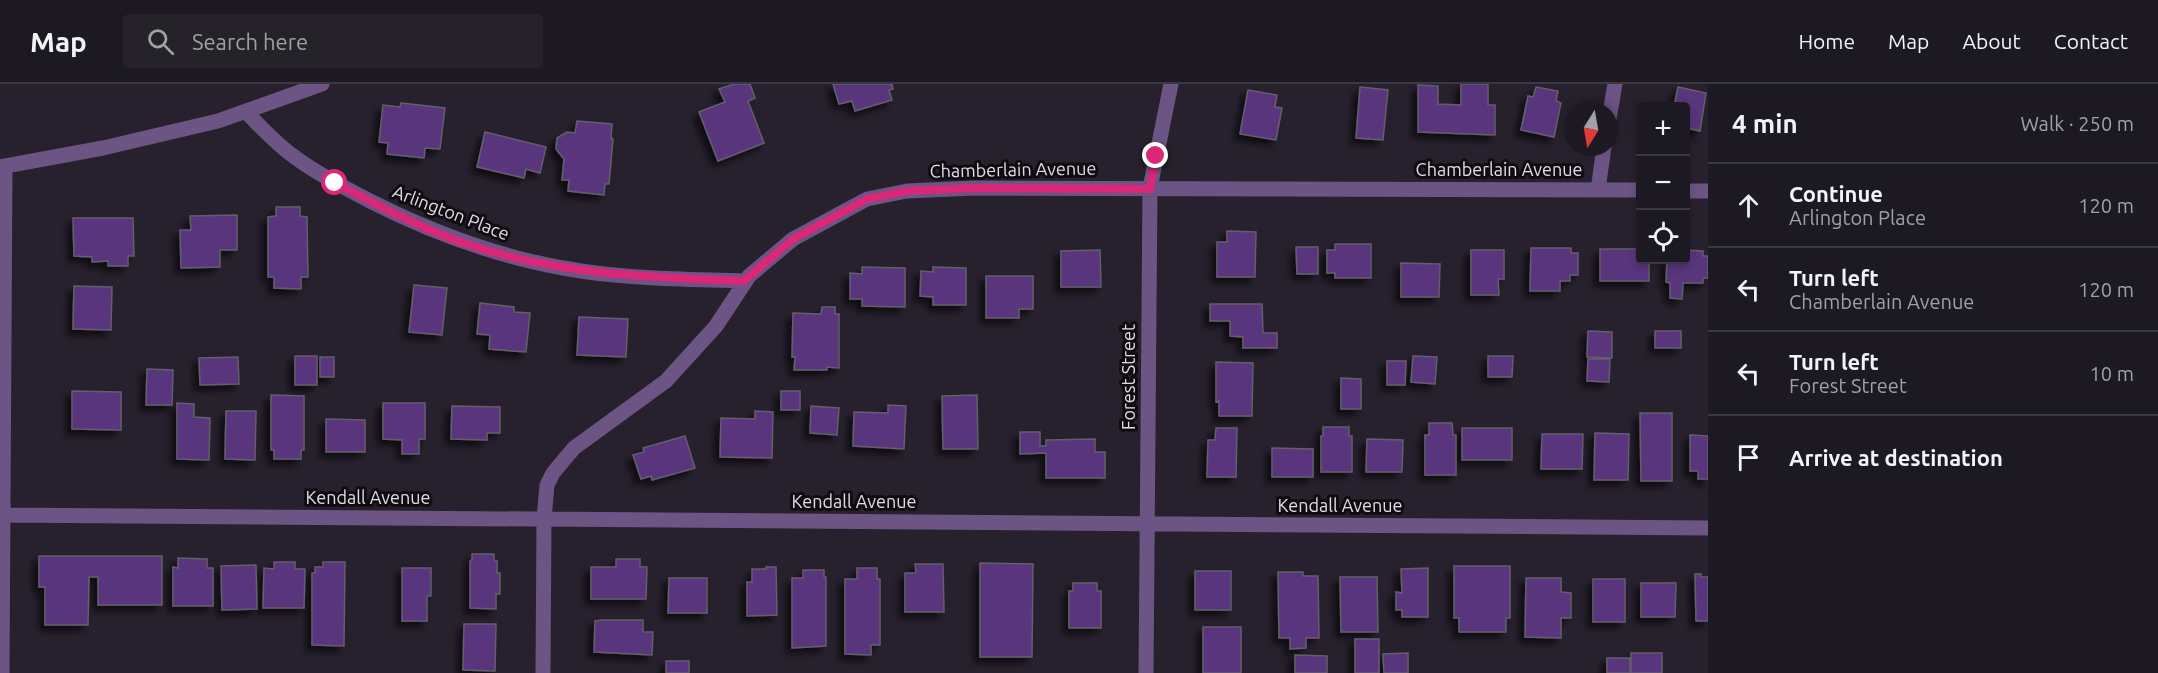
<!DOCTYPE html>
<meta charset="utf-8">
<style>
body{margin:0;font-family:Ubuntu,sans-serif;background:#25222a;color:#f1f3f6}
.controls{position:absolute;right:18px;top:18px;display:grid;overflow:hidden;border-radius:6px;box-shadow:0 3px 9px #0003}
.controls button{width:54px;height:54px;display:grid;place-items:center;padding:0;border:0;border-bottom:2px solid #3a3840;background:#1c1922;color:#f1f3f6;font:30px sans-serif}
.compass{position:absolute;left:1564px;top:18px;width:54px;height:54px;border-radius:50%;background:#1c1922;box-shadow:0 3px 9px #0003;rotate:191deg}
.stop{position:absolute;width:18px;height:18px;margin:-14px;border:4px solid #db2777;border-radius:50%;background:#fff}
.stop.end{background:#db2777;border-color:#fff;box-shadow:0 2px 6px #0008}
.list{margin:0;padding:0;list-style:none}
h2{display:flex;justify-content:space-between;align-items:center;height:78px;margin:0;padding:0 24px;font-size:26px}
h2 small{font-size:20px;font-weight:400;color:#a0a0a5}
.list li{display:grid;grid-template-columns:39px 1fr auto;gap:18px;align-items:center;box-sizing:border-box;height:84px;padding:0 24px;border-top:2px solid #3a3840}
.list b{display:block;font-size:22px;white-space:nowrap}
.list p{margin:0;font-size:20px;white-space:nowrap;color:#a0a0a5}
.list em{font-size:20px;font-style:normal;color:#a0a0a5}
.icon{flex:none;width:33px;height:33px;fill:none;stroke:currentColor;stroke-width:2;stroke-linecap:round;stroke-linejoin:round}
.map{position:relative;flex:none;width:1708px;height:589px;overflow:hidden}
header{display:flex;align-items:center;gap:36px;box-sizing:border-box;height:84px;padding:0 30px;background:#1c1922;border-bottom:2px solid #3a3840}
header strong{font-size:28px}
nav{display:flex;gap:33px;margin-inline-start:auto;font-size:21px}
.search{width:420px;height:54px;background:#25222a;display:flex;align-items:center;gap:15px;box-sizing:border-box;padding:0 21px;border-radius:6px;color:#a0a0a5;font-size:22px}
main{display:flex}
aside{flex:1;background:#1c1922}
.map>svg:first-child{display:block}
.building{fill:#59347b;stroke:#645e6c;stroke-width:1.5;filter:url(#shadow)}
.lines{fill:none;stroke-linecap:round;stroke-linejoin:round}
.minor{stroke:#6c5485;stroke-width:15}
.route{stroke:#db2777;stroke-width:8}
.labels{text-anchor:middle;stroke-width:6;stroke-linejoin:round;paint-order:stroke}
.street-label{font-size:18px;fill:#e0dce4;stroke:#0e0c11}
</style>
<header>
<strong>Map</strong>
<div class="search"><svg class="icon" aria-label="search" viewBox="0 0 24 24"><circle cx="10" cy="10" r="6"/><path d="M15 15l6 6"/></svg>Search here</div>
<nav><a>Home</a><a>Map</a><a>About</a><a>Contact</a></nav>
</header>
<main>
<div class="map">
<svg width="1708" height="589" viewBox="0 0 1708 589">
<defs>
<filter id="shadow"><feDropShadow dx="-5.5" dy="5.5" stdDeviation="3" flood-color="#0009"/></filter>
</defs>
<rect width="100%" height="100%" fill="#26212d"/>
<path class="building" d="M734,0H750L755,14L748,17L764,59L718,77L699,28L725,18L719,5Z
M833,0H892L893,5L889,6L892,16L855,27L852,17L839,20Z
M1461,0H1488V21H1495V51L1418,48V1L1438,2V20L1461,21Z
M1360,3L1388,6L1383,56L1356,54Z
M1536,3L1558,7L1556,17L1561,19L1554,53L1521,46L1528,12L1533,13Z
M1678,3L1706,9L1700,47L1686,44V22H1674Z
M1248,6L1277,11L1275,23L1282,24L1276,56L1240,50Z
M401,19L445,24L440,65L425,64L424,74L387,70L388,59L379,58L383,21L400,23Z
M577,37L612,40L611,54L613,55L609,100H605L604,111L568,107L569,96H562L564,75L556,65L557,54L567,48L575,49Z
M485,48L546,63L540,89L526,85L524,94L477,83Z
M276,123H300V132L307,133L308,193H301V205L274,204V193H268V133L276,132Z
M237,131V166H220V183L181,184L180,146H191L190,132Z
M73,134H133L134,172H128V182H108V177L92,178V173L74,172Z
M1227,147L1256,148L1255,193H1217V158H1227Z
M1335,160H1371V194H1335V189H1327V166H1335Z
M1296,163H1318V190H1297Z
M1531,164H1571V169H1578V191H1570V197H1560V207H1530Z
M1600,165H1640V176H1649V197H1600Z
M1100,166L1101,203H1061V167Z
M1471,166H1504V195H1498L1499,211H1471Z
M1686,166L1703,167V172H1708V194H1703V199H1683L1682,215L1670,214V199L1666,198L1667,176H1686Z
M1401,179L1440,180L1439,213H1401Z
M862,183L905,184V223L862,222V215H850V189L862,190Z
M933,183L966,184V221H933V213L920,212L921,187L933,188Z
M986,192H1033V225H1019V234H986Z
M414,201L447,204L442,251L409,248Z
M74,202L112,203L111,246L73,245Z
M480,219L514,223V228L530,229L526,268L489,265L490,251L477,250Z
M1210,220H1262L1263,249H1277V264H1243V253L1230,252V237H1210Z
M822,223H835V230H839V284L827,283V286H794L795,273H792L793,229L821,230Z
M579,233L628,235L626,273L577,271Z
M1588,247L1612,248V274L1587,273Z
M1655,247H1681V264H1655Z
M295,272H317V301H295Z
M1413,272L1437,273L1435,300L1411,298Z
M1488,272H1513L1512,293H1488Z
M238,273L239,300L200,301L199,274Z
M320,273H334V293H320Z
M1588,275H1610L1609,298L1587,297Z
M1387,277H1406L1405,301H1387Z
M1216,278L1253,279L1252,332H1219V317L1216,318Z
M147,285L173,286L172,321H146Z
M1341,294L1361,295V325H1341Z
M72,307L121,308V346L72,345Z
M781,307H800V326H781Z
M271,311L304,312V366H301V375H274V366H271Z
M977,311L978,365H943L942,312Z
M177,319L194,320V333L210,334L209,376L177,375Z
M383,319H425V355H419V370H402V356L383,355Z
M888,321L906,322L904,365L853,362L854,328L888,329Z
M452,322L500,323V349H487V356L451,355Z
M811,322L839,324L837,351L810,349Z
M226,327H256L255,376L225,375Z
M755,327L773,328L772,374L720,373L721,334L755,335Z
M1640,329H1672V397H1641Z
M326,335L365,336V368H326Z
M1429,339H1452L1453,351H1456V391H1425V351H1429Z
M1323,343H1349V352H1352V388H1321V352H1323Z
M1216,344H1237L1236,393H1207L1208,356H1215Z
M1462,344H1512V376H1462Z
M1020,348H1040V362H1046V356L1095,355V368H1105V394H1046V369L1020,370Z
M1595,349L1629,350L1628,396H1594Z
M1542,350H1583L1582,385H1541Z
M1690,351L1708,352V395H1698V387H1690Z
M685,352L695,384L652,396L651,392L641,395L633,371L644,368L643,364Z
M1367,355L1403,356L1402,388H1366Z
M1272,364L1313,365V393H1272Z
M472,470H494V477H497V489H500V510H496V525L470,524V477L472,476Z
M39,472H162V521H98V493H89L88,541H45V503H39Z
M178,474L207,475V484H213V522H173V483L178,484Z
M616,475H640V483H647L646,515H591V483H616Z
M274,478H295V485H305L304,524H263L264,484L274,485Z
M323,478H345L344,562L312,561V489H315V483H323Z
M980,479L1033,480L1032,573H980Z
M915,480H943L944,528H905V489H916Z
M256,481L257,525L222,526L221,482Z
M1454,482H1510V534H1506V548H1459V534H1454Z
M766,483H776L777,531L747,532V498H752V485H766Z
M402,484H431V512H427V537H402Z
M857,484H877V495H880V561H871V571L845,570V495H857Z
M1428,484V533H1402V526H1396V508L1402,509L1401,485Z
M803,486H824V493H826V562L792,564V494H803Z
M1195,487H1231V526H1195Z
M1278,488H1303V492H1318L1319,554H1306V564L1290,565V554H1279Z
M1695,490H1701V493H1708V537H1696Z
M1340,493H1377L1378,548H1341Z
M669,494H707V529H668Z
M1526,494H1561V508L1571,509V534H1561V554L1525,553Z
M1593,495H1625V538H1593Z
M1073,499H1097V507H1101V544H1069V507H1073Z
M1641,499H1676L1675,533H1641Z
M602,536H643V548H653L652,571L594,568L595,537Z
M464,540H496L495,587L463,586Z
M1203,543H1241V589H1203Z
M1355,555H1379V589H1355Z
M1408,569V589H1384L1383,570Z
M1631,569H1662V589H1631Z
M1295,571L1327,572V589H1295Z
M1607,574H1630V589H1607Z
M666,577H689V589H666Z"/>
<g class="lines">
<path class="minor" d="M246,28C262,44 277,61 296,74C319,91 345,104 370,117C437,151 506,176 581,187C635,195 690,195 744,197
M1609,35L1615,0
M0,83L103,64L218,37L322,0
M1598,106L1604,63
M1686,107H1708
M0,431L1708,444
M2,589L5,83
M543,589L544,435L547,401L553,389L574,364L666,297L716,242L749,192L793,155L867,115L907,107L974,104L1640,106
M1146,589L1150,104L1171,0"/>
</g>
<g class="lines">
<path class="route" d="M335,99C380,122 425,147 473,162C562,191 652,193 744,197L793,155L867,115L907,107L974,104L1150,105L1156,72"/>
</g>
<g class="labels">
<g class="street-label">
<text transform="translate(1013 86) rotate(-1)" y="6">Chamberlain Avenue</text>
<text x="1499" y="92">Chamberlain Avenue</text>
<text transform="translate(451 129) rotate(21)" y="6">Arlington Place</text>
<text transform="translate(1129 293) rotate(-90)" y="6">Forest Street</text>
<text x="368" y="420">Kendall Avenue</text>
<text x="854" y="424">Kendall Avenue</text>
<text x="1340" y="428">Kendall Avenue</text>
</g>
</g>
</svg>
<div class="controls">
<button>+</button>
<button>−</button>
<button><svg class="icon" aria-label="locate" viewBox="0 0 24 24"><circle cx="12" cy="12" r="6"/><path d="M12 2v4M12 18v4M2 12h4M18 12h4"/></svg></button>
</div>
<svg class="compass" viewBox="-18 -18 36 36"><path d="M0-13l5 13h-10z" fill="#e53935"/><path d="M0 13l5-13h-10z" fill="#a0a0a5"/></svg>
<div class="stop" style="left:335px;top:99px"></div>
<div class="stop end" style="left:1156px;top:72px"></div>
</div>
<aside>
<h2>4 min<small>Walk · 250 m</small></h2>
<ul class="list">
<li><svg class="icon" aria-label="ahead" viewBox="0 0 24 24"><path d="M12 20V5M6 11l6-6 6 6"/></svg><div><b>Continue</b><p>Arlington Place</p></div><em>120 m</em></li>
<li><svg class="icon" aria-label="left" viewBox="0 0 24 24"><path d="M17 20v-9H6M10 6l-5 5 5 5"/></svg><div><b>Turn left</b><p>Chamberlain Avenue</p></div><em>120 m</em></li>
<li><svg class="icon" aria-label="left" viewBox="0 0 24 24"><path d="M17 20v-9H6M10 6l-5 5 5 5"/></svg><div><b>Turn left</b><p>Forest Street</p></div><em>10 m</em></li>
<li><svg class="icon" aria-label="arrive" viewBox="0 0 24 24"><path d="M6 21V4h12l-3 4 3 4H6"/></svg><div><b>Arrive at destination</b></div></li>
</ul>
</aside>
</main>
